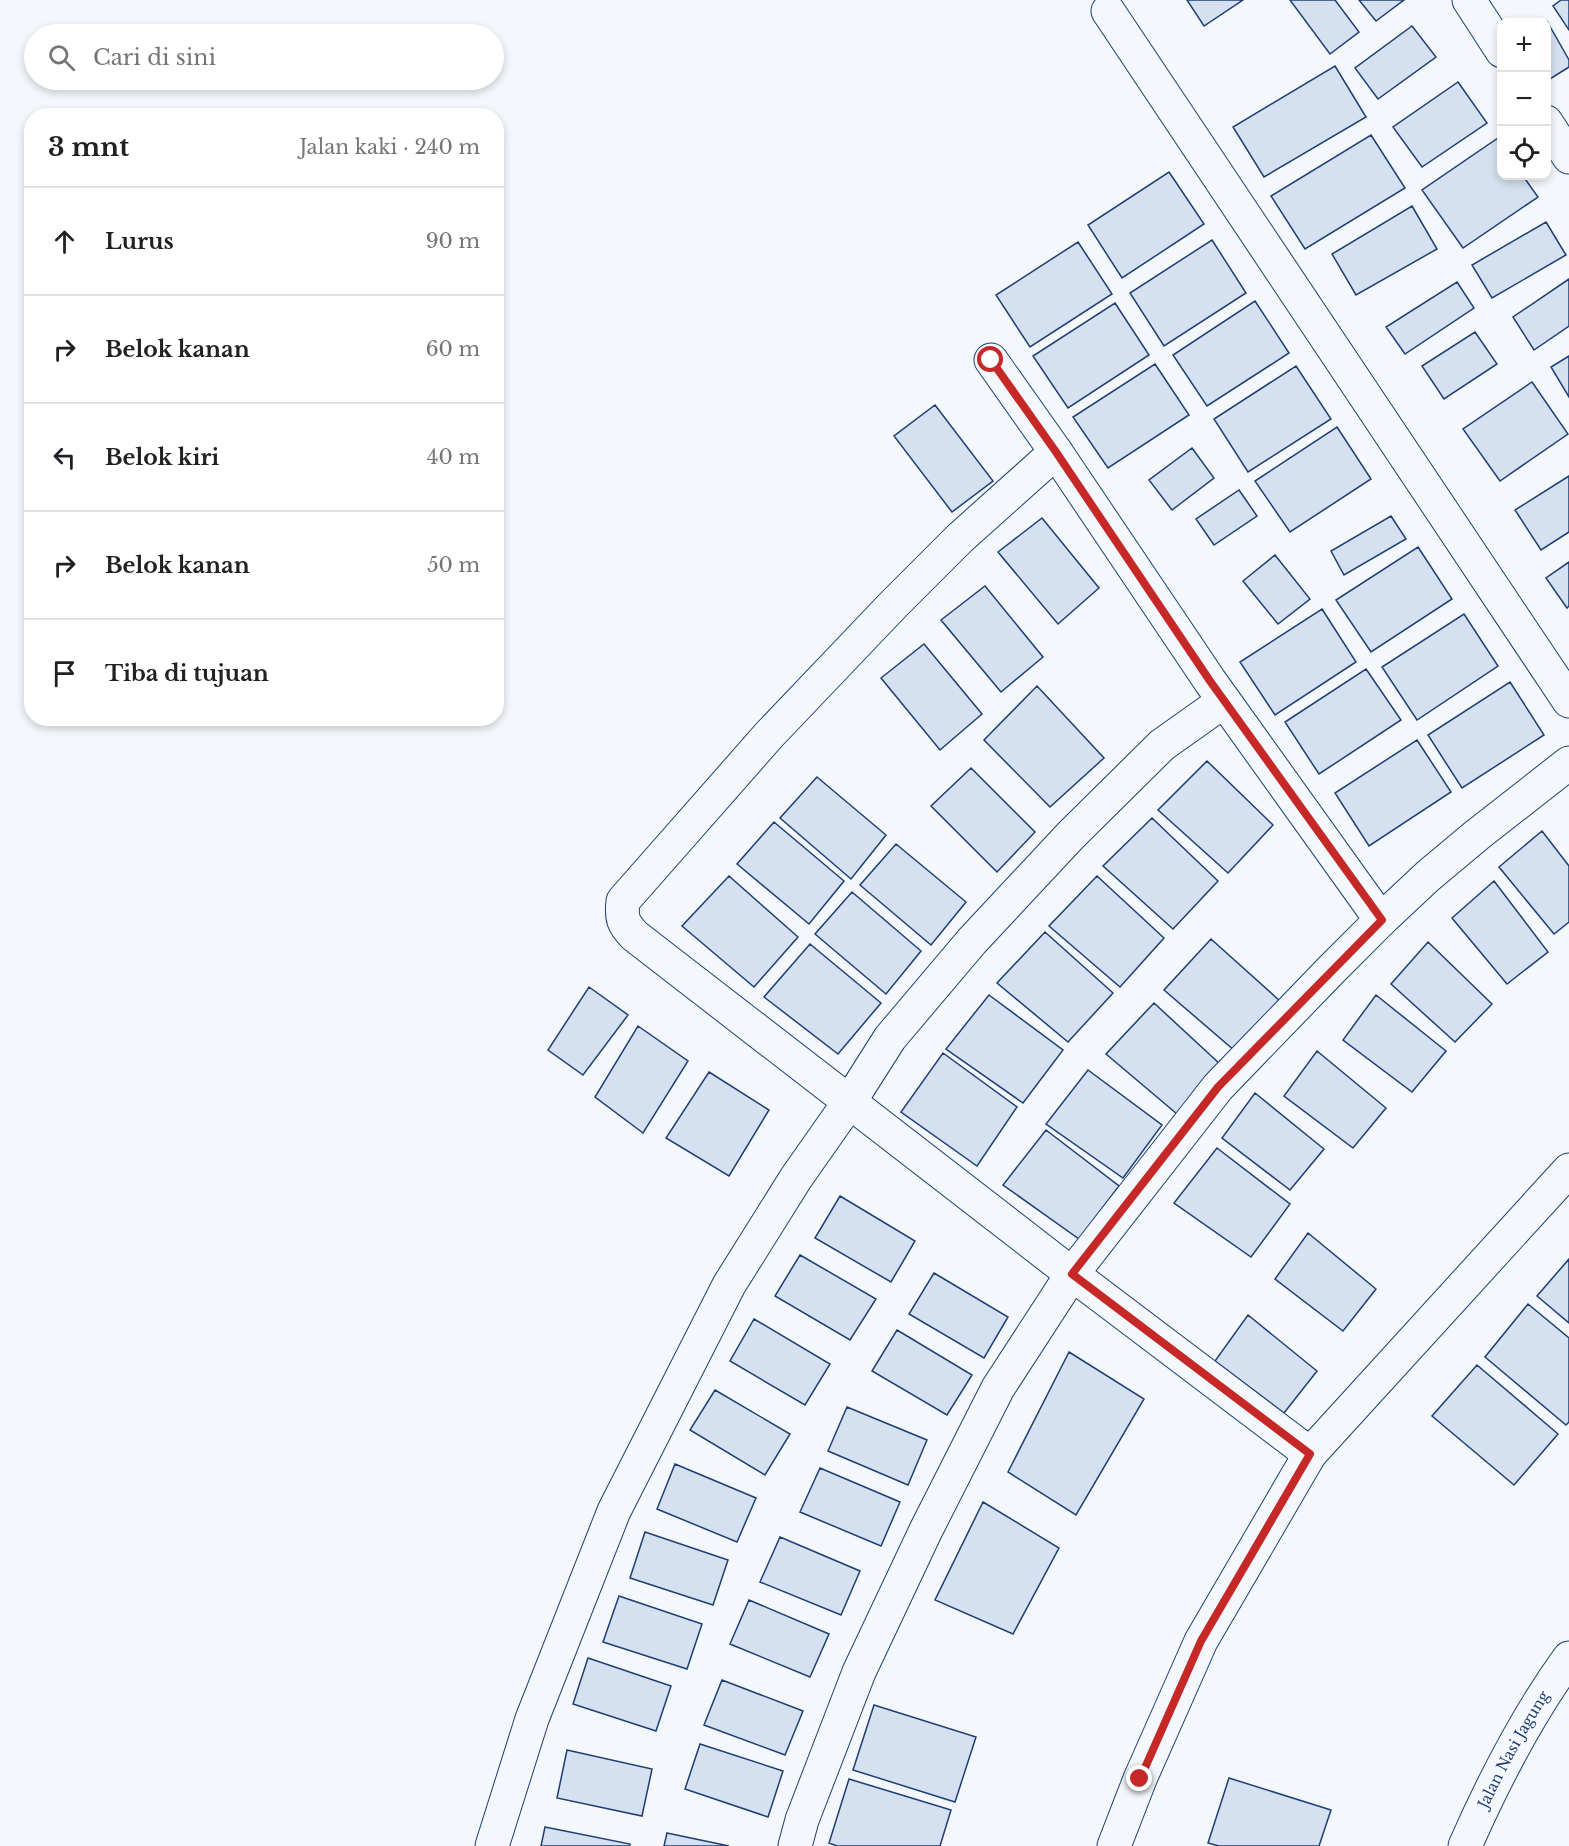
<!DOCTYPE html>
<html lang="id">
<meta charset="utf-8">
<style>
body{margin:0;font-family:"Libre Baskerville",serif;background:#f6f6f6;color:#202124}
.controls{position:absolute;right:18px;top:18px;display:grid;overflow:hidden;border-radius:12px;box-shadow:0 3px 9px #0003}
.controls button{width:54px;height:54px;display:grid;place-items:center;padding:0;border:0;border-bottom:2px solid #e0e0e0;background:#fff;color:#202124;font:30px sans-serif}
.stop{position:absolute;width:18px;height:18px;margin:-14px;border:4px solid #c62828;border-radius:50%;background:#fff}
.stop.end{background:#c62828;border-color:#fff;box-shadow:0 2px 6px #0008}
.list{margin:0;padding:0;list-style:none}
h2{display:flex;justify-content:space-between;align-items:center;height:78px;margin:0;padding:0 24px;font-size:26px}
h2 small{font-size:20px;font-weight:400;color:#757577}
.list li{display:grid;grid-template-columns:39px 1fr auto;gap:18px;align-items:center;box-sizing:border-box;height:108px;padding:0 24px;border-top:2px solid #e0e0e0}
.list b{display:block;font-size:22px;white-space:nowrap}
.list em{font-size:20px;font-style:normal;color:#757577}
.icon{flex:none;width:33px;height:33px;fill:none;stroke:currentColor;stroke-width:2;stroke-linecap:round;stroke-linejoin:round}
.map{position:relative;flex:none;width:1569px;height:1846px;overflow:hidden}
.search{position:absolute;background:#fff;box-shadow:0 3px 9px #0003;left:24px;top:24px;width:480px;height:66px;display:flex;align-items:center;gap:15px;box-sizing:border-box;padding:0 21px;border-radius:33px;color:#757577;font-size:22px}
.panel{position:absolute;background:#fff;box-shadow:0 3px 9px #0003;left:24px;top:108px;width:480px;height:618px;border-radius:24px}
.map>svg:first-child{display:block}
.building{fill:#d5e0f0;stroke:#1d3f73;stroke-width:1.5}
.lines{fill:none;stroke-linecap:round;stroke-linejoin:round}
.minor-casing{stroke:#1d3f73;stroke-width:35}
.minor{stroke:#f4f7fb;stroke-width:33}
.route{stroke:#c62828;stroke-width:8}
.labels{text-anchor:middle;stroke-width:4.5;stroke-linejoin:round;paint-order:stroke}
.street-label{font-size:15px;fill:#1d3f73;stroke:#f4f7fb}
</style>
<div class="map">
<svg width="1569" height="1846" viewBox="0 0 1569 1846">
<rect width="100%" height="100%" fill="#f4f7fb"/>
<path class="building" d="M1187,0H1243L1204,26Z
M1290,0H1335L1359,32L1330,54Z
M1359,0H1404L1376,21Z
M1561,0H1569V30L1553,6Z
M1548,23L1569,60V67L1550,79L1546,72Z
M1412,26L1436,57L1378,99L1355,68Z
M1335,66L1366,117L1264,177L1233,127Z
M1458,82L1487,123L1422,167L1393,127Z
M1371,135L1405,188L1305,249L1271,196Z
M1498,138L1502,144V176H1523L1538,197L1463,248L1422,190Z
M1169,172L1204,224L1122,278L1088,225Z
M1412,206L1437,249L1356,295L1332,254Z
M1546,222L1566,255L1492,298L1472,265Z
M1212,240L1246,293L1164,346L1130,293Z
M1078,242L1112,294L1030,347L996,295Z
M1569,279V326L1534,350L1513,317Z
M1457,282L1474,308L1405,354L1386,327Z
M1255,301L1289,353L1207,406L1173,355Z
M1115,303L1149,355L1068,408L1033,356Z
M1475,332L1497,364L1444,399L1422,366Z
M1569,356V397L1551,367Z
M1155,364L1189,415L1108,468L1073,417Z
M1296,366L1331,419L1248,472L1214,419Z
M1532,382L1568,434L1500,481L1463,429Z
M935,405L993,481L952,512L894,436Z
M1337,427L1371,479L1290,532L1255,481Z
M1192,448L1214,478L1172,510L1149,480Z
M1569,476V532L1541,550L1515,510Z
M1239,490L1257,516L1214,545L1196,519Z
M1391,516L1406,539L1344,575L1331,551Z
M1042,518L1099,588L1058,624L998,552Z
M1418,547L1452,599L1371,652L1336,600Z
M1275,555L1310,599L1278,624L1243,581Z
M1569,562V606L1567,608L1546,578Z
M985,586L1043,657L1001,692L941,620Z
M1322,609L1356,662L1275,715L1240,662Z
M1464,614L1498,666L1417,720L1382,667Z
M924,644L982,714L940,750L881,678Z
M1366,669L1401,720L1319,774L1285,722Z
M1510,682L1544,735L1462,788L1428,735Z
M1037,686L1104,758L1050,807L984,740Z
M1417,740L1451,792L1369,846L1335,793Z
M1207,761L1273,825L1228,873L1158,810Z
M971,768L1035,832L997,872L931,806Z
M817,777L886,835L851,879L780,818Z
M1152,818L1218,881L1173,929L1103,866Z
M774,822L844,881L809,924L737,864Z
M1542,831L1569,866V922L1554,934L1499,867Z
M896,844L966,902L931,945L860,885Z
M729,876L798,937L754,987L682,926Z
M1097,876L1164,938L1120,987L1049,926Z
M1494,881L1548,952L1507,984L1452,918Z
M852,892L921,951L886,994L815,934Z
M1045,932L1113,993L1068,1042L997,983Z
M1211,939L1280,1001L1235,1051L1164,990Z
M1428,942L1492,1004L1455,1042L1391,984Z
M810,944L881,1003L838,1054L764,997Z
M589,987L628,1015L583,1075L548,1050Z
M989,995L1063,1050L1023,1103L946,1049Z
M1376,995L1446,1051L1412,1092L1343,1040Z
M1154,1003L1221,1065L1177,1114L1106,1054Z
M638,1026L688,1061L643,1133L595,1097Z
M1317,1051L1386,1108L1353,1148L1284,1096Z
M943,1053L1017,1107L977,1166L901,1112Z
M1088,1070L1162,1125L1123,1178L1046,1124Z
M709,1072L769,1110L729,1176L666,1138Z
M1255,1093L1324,1149L1290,1190L1222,1138Z
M1046,1130L1119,1186L1079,1239L1003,1185Z
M1217,1148L1290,1204L1251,1257L1174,1203Z
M840,1196L915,1241L891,1282L815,1238Z
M1308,1233L1376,1289L1343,1331L1275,1279Z
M800,1255L876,1299L850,1340L775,1296Z
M1569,1259V1323L1537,1296Z
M934,1273L1008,1317L984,1358L909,1314Z
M1528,1304L1569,1338V1422L1566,1425L1485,1357Z
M1248,1315L1317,1371L1284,1413L1215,1361Z
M754,1319L830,1364L805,1405L730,1361Z
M897,1330L972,1375L947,1415L872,1371Z
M1069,1352L1144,1399L1076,1515L1008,1472Z
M1477,1365L1558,1434L1514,1485L1432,1416Z
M715,1390L790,1434L765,1475L690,1430Z
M847,1407L927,1440L908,1485L828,1451Z
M675,1464L756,1498L737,1542L657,1509Z
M820,1468L900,1502L881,1546L800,1512Z
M983,1502L1059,1548L1013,1634L935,1600Z
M645,1532L728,1560L713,1605L630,1578Z
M780,1537L860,1571L841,1615L760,1582Z
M619,1596L702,1624L687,1669L603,1642Z
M749,1600L829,1634L810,1677L730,1644Z
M588,1658L671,1686L656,1731L573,1704Z
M722,1680L803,1711L785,1755L704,1725Z
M874,1705L976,1737L955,1802L853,1770Z
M700,1744L783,1771L768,1817L685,1789Z
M567,1750L652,1769L642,1816L557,1798Z
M1229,1778L1331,1810L1319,1846H1219L1208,1843Z
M849,1779L951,1810L940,1846H837L829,1843Z
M545,1827L630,1844V1846H541Z
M667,1833L729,1846H664Z"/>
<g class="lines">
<g class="minor-casing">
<g id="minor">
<path d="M1469,0L1502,51"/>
<path d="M1108,11L1569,701"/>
<path d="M1546,122L1569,157"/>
<path d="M991,360L1056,452L1210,681L1381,920"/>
<path d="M1056,452L960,538L892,606L769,735L623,901C621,918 623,924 635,936L1072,1274L1310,1454L1201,1641L1140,1779L1114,1846"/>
<path d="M1310,1454L1569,1170"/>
<path d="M492,1846L532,1719L614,1511L729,1285L796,1178L850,1101L890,1038L972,941L1071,835L1162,745L1224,701"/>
<path d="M795,1846L802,1820L859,1672L926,1530L998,1388L1072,1274L1218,1087L1332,969L1381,920L1428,876L1477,835L1569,763"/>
<path id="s1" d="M1465,1846C1494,1780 1527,1716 1569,1658"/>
</g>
</g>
<use href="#minor" class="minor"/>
</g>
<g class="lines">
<path class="route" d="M991,360L1056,452L1210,681L1382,920L1218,1087L1072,1274L1310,1454L1201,1641L1140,1779"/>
</g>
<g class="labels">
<g class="street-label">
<text dy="5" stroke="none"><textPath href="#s1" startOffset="108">Jalan Nasi Jagung</textPath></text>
</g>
</g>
</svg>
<div class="controls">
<button>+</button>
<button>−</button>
<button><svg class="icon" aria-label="locate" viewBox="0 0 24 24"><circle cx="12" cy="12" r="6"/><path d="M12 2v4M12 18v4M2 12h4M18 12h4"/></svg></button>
</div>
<div class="stop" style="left:991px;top:360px"></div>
<div class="stop end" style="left:1140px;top:1779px"></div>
<div class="search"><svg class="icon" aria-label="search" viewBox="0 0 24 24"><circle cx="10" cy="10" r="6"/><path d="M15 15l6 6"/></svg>Cari di sini</div>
<section class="panel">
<h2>3 mnt<small>Jalan kaki · 240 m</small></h2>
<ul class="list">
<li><svg class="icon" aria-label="ahead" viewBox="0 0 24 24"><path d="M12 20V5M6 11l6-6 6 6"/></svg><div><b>Lurus</b></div><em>90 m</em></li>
<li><svg class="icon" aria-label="right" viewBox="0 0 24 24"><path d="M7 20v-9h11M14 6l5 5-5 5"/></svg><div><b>Belok kanan</b></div><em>60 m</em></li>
<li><svg class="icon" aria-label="left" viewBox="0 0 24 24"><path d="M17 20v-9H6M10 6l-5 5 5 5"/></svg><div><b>Belok kiri</b></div><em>40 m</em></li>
<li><svg class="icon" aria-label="right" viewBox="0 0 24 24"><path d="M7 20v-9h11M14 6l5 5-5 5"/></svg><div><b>Belok kanan</b></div><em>50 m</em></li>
<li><svg class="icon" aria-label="arrive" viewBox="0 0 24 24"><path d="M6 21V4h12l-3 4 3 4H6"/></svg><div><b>Tiba di tujuan</b></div></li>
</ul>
</section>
</div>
